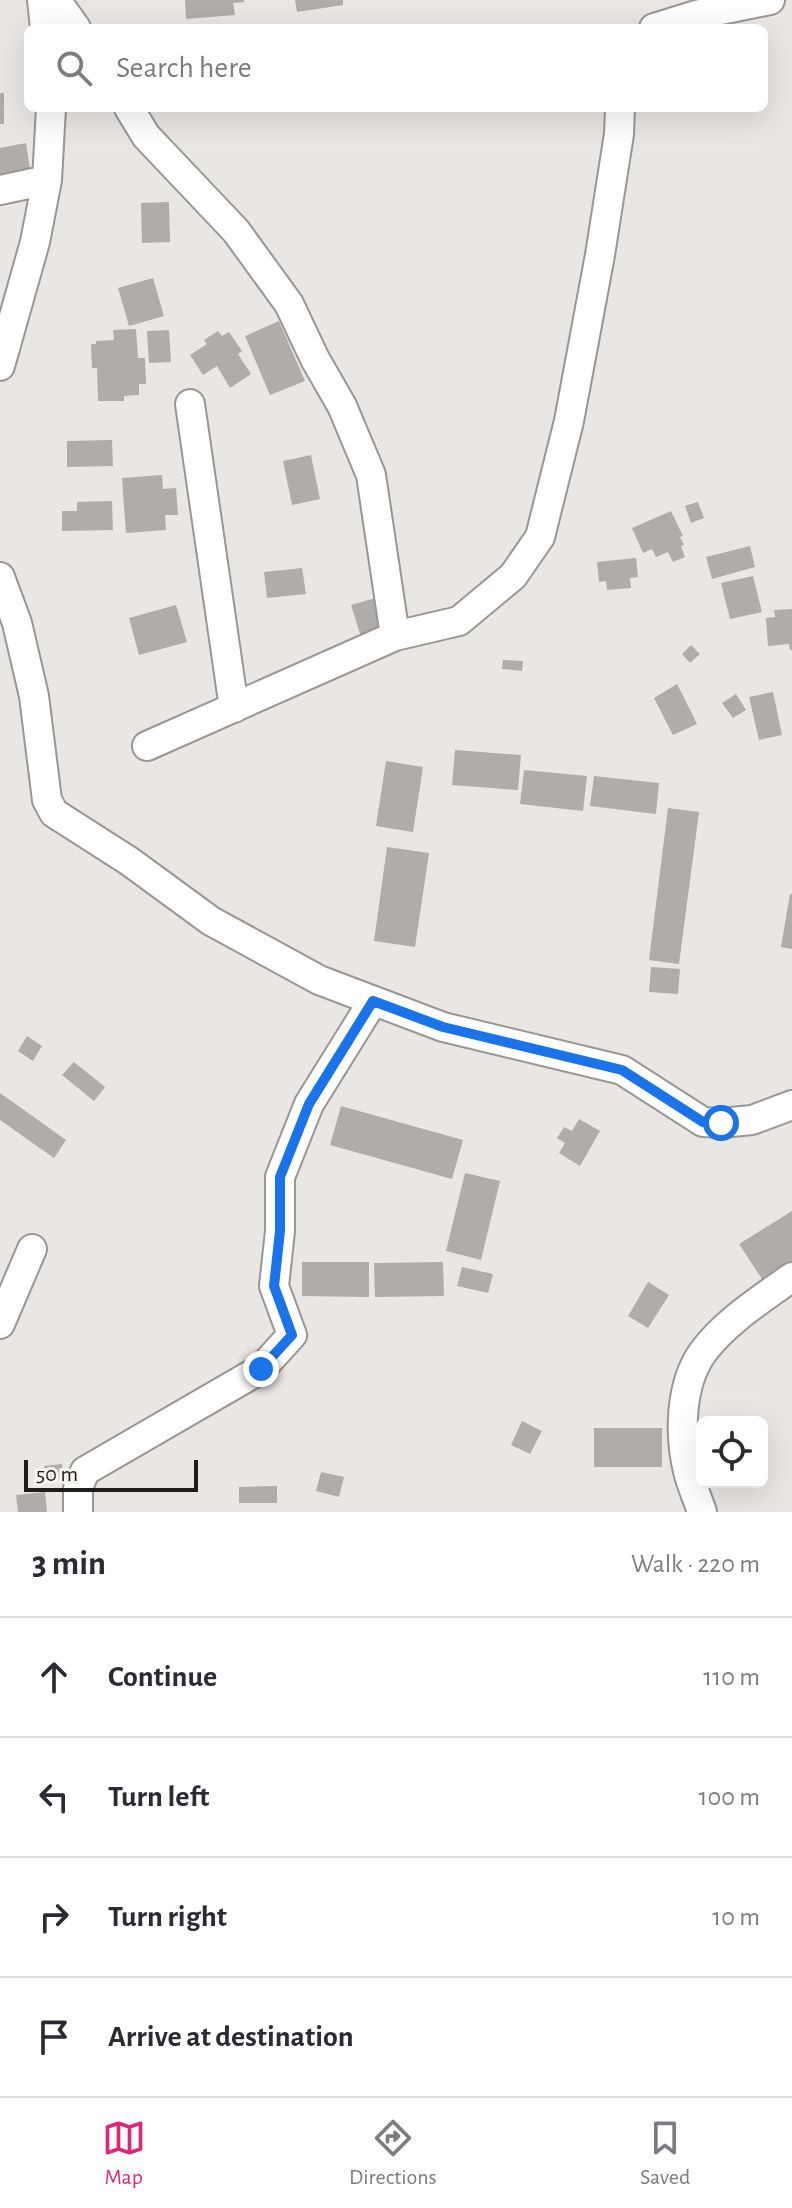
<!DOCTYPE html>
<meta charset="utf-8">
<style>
body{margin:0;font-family:"Alegreya Sans",sans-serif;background:#f7f7f7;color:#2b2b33}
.controls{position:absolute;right:24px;bottom:24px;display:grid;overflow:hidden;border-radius:12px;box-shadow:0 8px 32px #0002}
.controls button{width:72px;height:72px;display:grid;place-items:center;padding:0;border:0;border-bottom:2px solid #e1e1e2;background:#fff;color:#2b2b33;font:40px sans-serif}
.scale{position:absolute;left:24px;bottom:20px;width:174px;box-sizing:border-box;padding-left:8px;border:4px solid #1f1d1c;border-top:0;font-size:22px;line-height:28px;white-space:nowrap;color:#1f1d1c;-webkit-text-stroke:6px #f7f3f0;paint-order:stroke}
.stop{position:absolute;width:24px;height:24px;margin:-18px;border:6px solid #1a73e8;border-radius:50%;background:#fff}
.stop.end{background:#1a73e8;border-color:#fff;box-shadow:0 2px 8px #0008}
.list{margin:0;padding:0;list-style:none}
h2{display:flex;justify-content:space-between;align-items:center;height:104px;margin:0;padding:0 32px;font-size:34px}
h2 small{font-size:26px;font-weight:400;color:#7c7c81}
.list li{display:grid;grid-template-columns:52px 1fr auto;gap:24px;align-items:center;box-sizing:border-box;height:120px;padding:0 32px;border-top:2px solid #e1e1e2}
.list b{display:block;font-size:30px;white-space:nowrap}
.list em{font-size:26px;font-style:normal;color:#7c7c81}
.icon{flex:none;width:44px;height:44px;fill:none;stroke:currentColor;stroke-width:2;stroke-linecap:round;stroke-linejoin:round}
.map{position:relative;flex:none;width:792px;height:1512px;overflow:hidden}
.search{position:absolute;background:#fff;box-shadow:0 8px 32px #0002;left:24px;right:24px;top:24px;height:88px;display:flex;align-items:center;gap:20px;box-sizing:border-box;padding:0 28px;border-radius:12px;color:#7c7c81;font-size:30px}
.sheet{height:584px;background:#fff}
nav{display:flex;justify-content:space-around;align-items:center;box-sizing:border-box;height:112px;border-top:2px solid #e1e1e2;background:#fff;font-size:22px;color:#7c7c81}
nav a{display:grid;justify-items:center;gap:4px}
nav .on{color:#db2777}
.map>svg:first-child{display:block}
.building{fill:#b0acaa}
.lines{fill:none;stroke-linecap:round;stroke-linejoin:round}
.minor-casing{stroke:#999693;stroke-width:32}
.minor{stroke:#fff;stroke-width:28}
.route{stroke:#1a73e8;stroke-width:10}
</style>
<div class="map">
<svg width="792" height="1512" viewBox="0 0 792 1512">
<rect width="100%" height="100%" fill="#e9e6e3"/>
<path class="building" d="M185,0H244V2L233,3L235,15L186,19Z
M295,0H343V5L297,12Z
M0,93H4V124H0Z
M26,143L31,176L0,181V148Z
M169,202L170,242L142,243L141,203Z
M153,278L164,316L129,326L118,288Z
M279,321L305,381L270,395L245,336Z
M136,329L138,358H145L146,384H139V395L124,396V401H98L97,368H92L91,344H96V341L114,340L113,330Z
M169,330L171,362L149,363L147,331Z
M218,331L222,336L229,332L242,351L238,354L251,374L230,388L217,366L203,375L190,355L207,344L204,340Z
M112,440L113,466L67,467V441Z
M311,455L320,499L292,505L283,461Z
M162,475L163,489L176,488L178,515H165L166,530L126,533L122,478Z
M112,501L113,530L62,531V511H77V502Z
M698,502L704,518L691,523L685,506Z
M671,511L683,536L680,537L684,545L681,546L685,557L673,562L668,552L656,557L652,549L643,553L632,528Z
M750,546L755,567L712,579L706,557Z
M636,558L638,577L630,578L631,588L607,590L606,581L599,582L597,562Z
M302,568L306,594L267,598L264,572Z
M753,576L762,612L730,619L721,583Z
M382,596L391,629L361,637L351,605Z
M176,605L187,642L139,655L129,618Z
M792,609V650H790L789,644L768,646L766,618L775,617L774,610Z
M691,645L700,654L690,663L682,654Z
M503,660L523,661L522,671L502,669Z
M677,684L697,724L673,735L654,698Z
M773,692L782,735L759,740L749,697Z
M736,694L746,710L733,718L722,703Z
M455,750L521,755L518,790L452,785Z
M386,761L423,767L413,832L376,826Z
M524,770L587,776L583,811L520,804Z
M594,776L659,783L656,814L590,806Z
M668,808L699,812L679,964L649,960Z
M387,847L429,853L415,947L374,941Z
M790,894H792V949L781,947Z
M651,967L680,969L678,994L649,992Z
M27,1036L42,1046L33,1061L18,1051Z
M74,1062L105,1087L94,1101L62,1075Z
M0,1093L66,1140L54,1158L0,1120Z
M341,1106L463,1140L452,1179L330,1145Z
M579,1119L600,1131L580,1166L559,1153L565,1143L557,1138L564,1127L572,1131Z
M465,1173L500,1181L481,1260L446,1251Z
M792,1211V1264L764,1282L739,1244Z
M302,1262H369V1297L302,1296Z
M443,1262L444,1296L375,1297L374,1263Z
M462,1267L493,1274L488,1293L457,1286Z
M648,1282L669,1295L648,1328L628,1316Z
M522,1421L542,1431L530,1454L511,1445Z
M594,1428H662V1467H594Z
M62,1464L63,1479L45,1480L44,1466Z
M321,1472L344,1477L339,1497L316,1491Z
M277,1486V1503H239V1487Z
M45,1492L47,1512H18L16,1495Z"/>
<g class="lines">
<g class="minor-casing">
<path id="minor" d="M42,0L45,28
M56,0L76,28
M654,28L696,15L770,0
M129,108L146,136L236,231L289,304L315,359L342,406L371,475L395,636
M0,190L47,180
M0,366L35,242L47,180L51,108
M190,404L234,708
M0,577L17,623L34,696L47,800L54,813L129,861L211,921L319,980L443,1027L622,1070L703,1122L721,1123L752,1120L792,1105
M147,746L395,636L459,621L513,576L540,537L569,421L600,255L619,134L620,108
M0,1324L32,1249
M78,1512V1488L85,1471L261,1369L292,1335L274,1286L280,1231V1177L309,1104L373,1001
M702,1512C698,1499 691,1485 688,1471C679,1435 680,1384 703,1352C726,1321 762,1299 792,1277"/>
</g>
<use href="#minor" class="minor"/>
</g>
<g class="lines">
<path class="route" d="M261,1369L292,1335L274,1286L280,1231V1177L309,1104L373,1001L443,1027L622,1070L703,1122L721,1123"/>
</g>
</svg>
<div class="controls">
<button><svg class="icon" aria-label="locate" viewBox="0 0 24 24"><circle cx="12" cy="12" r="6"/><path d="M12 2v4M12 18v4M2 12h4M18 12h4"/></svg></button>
</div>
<div class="scale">50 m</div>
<div class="stop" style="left:721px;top:1123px"></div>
<div class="stop end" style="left:261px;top:1369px"></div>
<div class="search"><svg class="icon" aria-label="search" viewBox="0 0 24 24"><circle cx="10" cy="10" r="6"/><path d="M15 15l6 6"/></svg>Search here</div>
</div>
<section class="sheet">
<h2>3 min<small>Walk · 220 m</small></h2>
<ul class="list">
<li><svg class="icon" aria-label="ahead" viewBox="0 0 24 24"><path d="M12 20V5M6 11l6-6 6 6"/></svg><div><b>Continue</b></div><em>110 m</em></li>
<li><svg class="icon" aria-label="left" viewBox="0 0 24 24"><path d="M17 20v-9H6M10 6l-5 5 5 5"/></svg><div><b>Turn left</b></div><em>100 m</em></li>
<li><svg class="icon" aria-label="right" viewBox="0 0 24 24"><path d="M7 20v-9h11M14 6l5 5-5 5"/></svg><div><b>Turn right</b></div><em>10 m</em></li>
<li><svg class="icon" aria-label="arrive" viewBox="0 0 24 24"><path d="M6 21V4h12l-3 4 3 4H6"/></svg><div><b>Arrive at destination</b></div></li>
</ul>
</section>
<nav>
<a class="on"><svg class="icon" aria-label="map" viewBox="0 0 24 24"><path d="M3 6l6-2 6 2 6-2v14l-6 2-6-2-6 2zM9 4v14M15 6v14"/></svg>Map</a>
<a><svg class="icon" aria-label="directions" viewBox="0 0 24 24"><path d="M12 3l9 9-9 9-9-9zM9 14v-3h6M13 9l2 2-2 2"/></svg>Directions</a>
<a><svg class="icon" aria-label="saved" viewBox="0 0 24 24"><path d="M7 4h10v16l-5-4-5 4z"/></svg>Saved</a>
</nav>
